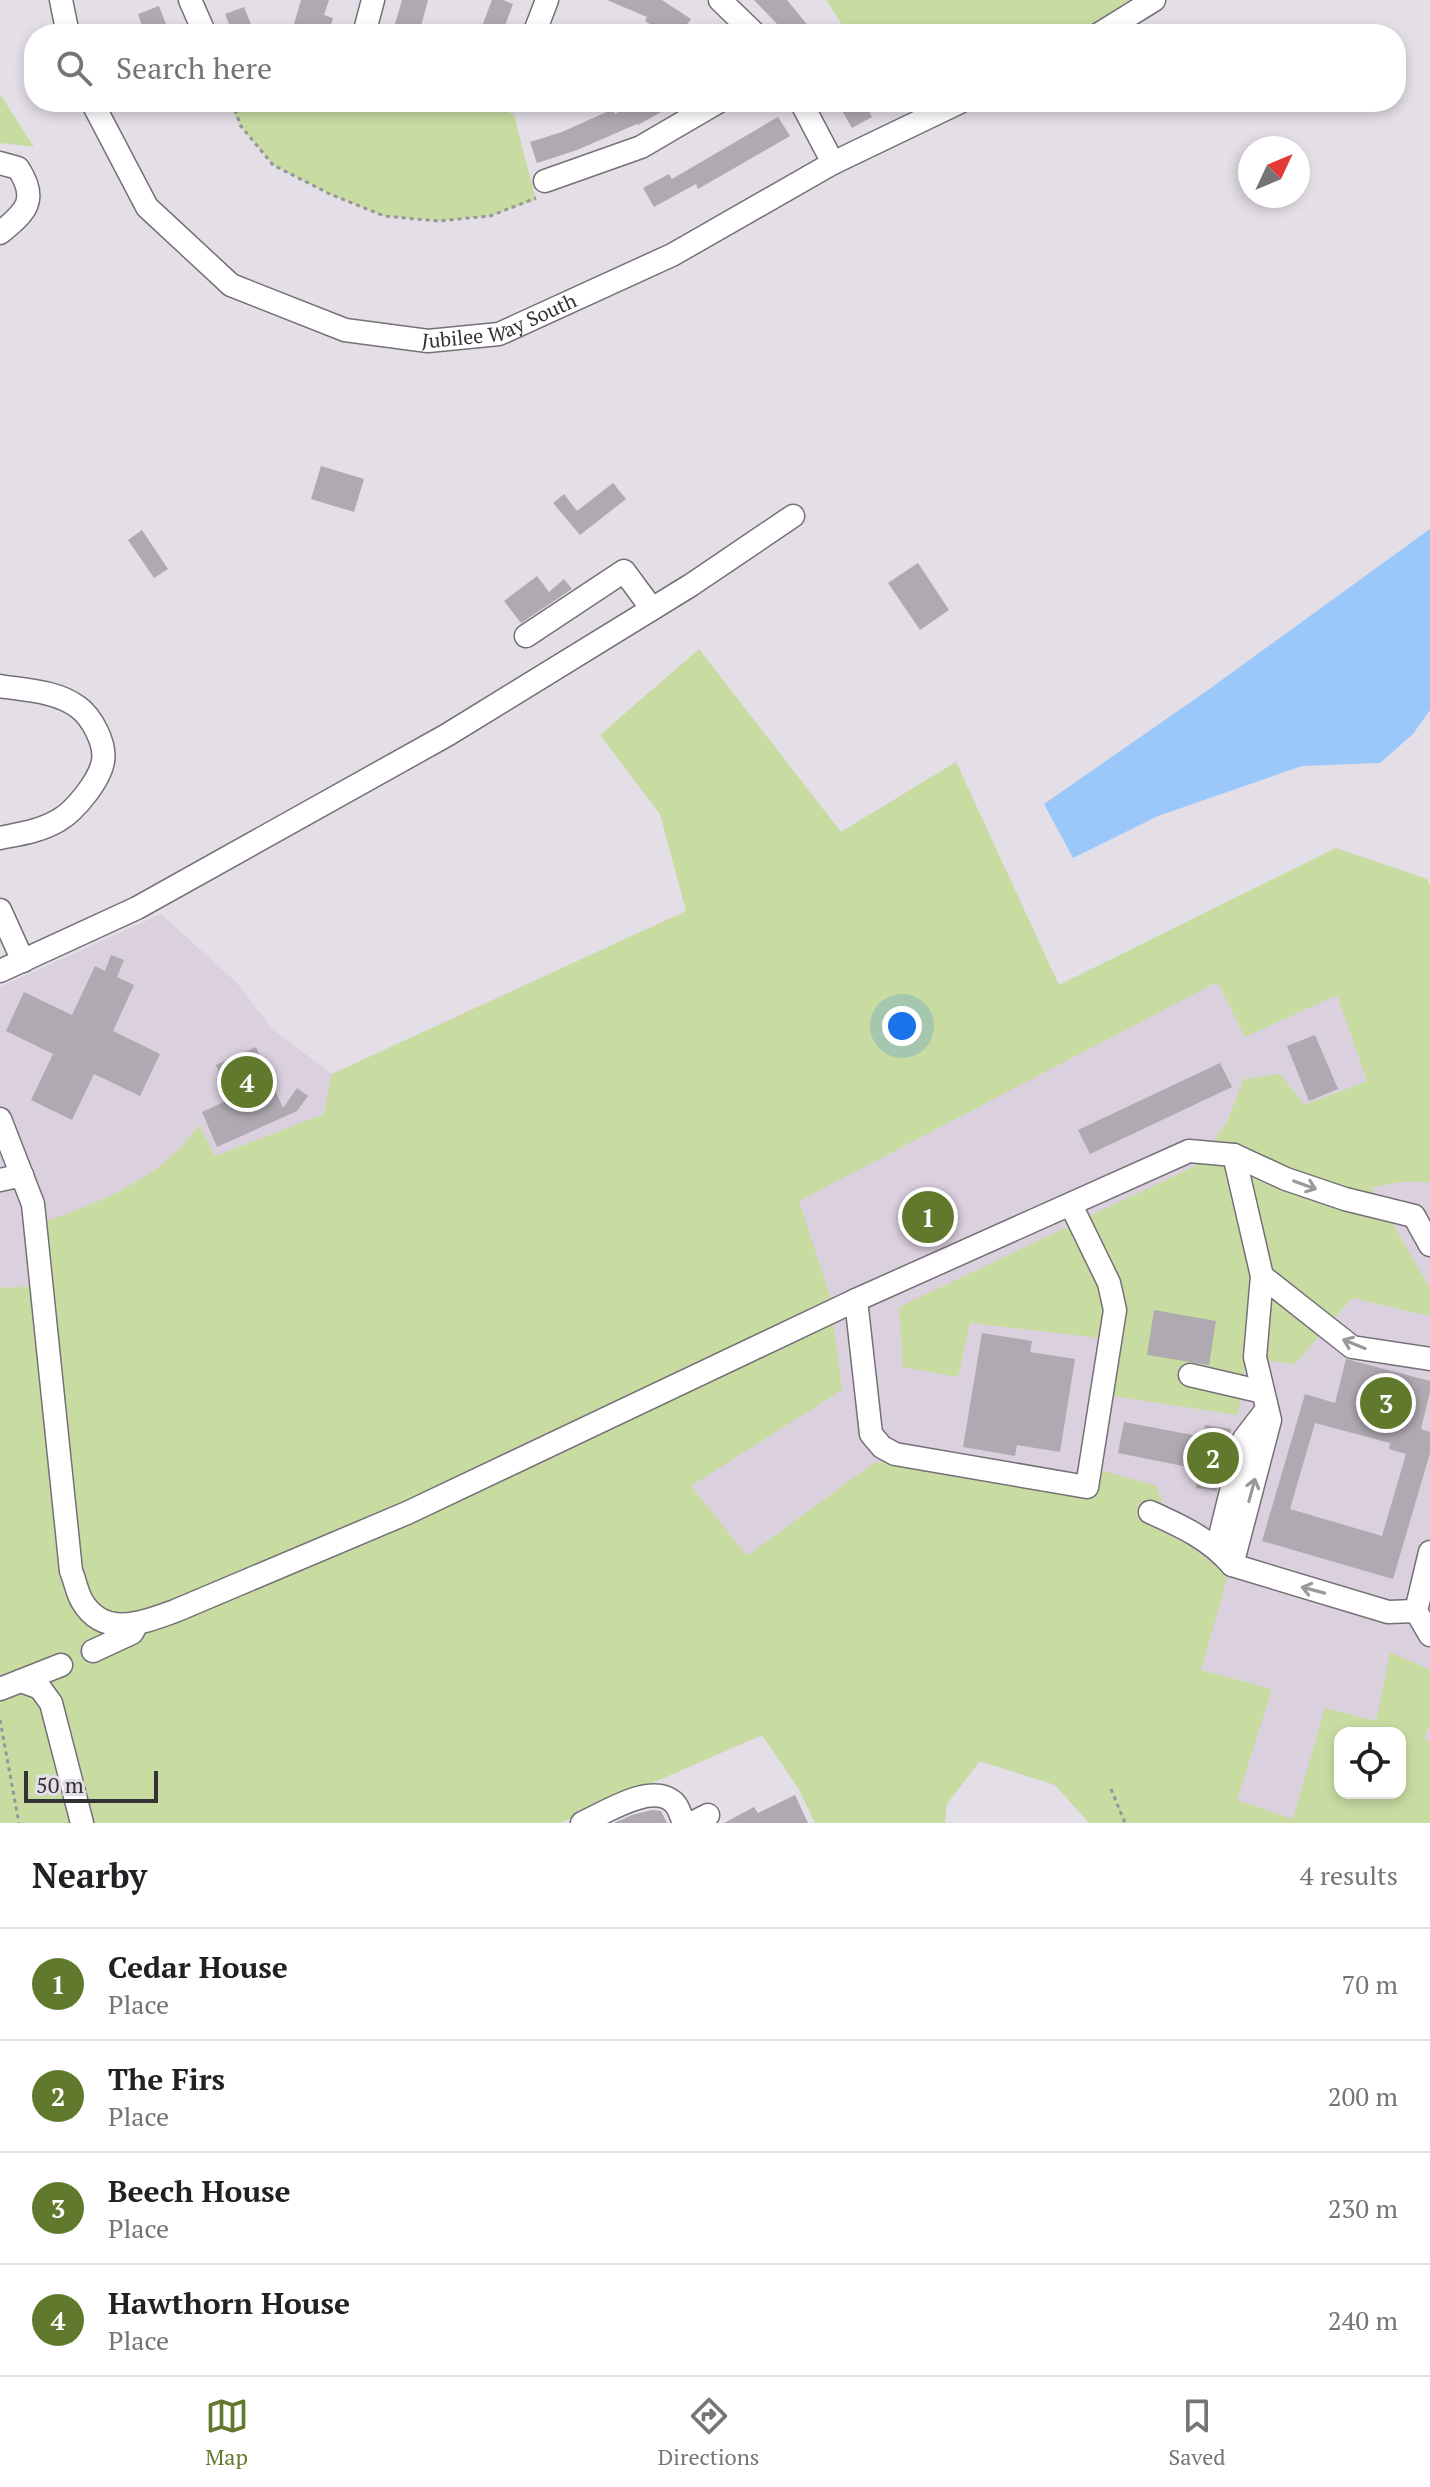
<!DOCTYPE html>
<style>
body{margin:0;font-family:"PT Serif",serif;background:#f2f2f2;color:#202124}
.controls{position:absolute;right:24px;bottom:24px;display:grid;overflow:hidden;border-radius:16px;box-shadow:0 4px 12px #0003}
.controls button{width:72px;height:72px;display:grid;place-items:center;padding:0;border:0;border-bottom:2px solid #e0e0e0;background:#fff;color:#202124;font:40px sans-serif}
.compass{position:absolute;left:1238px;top:136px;width:72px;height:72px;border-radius:50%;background:#fff;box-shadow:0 4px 12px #0003;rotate:46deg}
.scale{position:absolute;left:24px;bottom:20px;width:134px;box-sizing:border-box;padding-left:8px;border:4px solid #353235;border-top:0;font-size:22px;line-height:28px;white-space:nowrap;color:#353235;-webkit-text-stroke:6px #e4dee6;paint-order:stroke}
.you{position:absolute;left:902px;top:1026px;width:28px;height:28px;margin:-20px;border:6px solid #fff;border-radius:50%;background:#1a73e8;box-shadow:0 0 0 12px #1a73e833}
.badge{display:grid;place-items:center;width:52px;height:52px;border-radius:50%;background:#61792c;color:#fff;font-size:26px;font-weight:700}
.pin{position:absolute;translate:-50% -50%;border:4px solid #fff;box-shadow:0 2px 8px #0006}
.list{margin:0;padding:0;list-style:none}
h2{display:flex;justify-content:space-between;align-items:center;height:104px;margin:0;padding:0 32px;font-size:34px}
h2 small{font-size:26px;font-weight:400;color:#757577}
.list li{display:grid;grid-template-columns:52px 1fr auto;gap:24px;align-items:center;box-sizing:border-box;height:112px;padding:0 32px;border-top:2px solid #e0e0e0}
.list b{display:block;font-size:30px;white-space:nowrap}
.list p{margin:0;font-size:26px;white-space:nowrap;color:#757577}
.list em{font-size:26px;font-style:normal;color:#757577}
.icon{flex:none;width:44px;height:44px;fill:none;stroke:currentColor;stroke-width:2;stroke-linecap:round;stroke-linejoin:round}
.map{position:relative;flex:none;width:1430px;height:1823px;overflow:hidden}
.search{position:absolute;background:#fff;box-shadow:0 4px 12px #0003;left:24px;right:24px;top:24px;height:88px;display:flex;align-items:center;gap:20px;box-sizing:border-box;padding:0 28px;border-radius:32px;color:#757577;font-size:30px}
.sheet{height:552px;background:#fff}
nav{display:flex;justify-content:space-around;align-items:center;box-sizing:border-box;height:112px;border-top:2px solid #e0e0e0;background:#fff;font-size:22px;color:#757577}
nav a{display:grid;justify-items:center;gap:4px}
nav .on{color:#61792c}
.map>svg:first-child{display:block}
.built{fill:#dbd0de;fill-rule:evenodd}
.green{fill:#c8dca2;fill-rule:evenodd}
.water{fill:#9bc8fa}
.building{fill:#afa9b1;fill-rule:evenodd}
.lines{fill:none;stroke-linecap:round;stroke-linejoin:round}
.minor-casing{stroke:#757077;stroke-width:25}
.path{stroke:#99949a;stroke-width:3;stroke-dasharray:4 4;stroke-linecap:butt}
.minor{stroke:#fff;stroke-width:22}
.oneway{stroke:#9a989a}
.labels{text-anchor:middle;stroke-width:6;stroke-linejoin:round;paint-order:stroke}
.street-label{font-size:20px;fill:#353235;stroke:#e4dee6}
</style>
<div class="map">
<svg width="1430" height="1823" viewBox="0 0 1430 1823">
<rect width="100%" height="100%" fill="#e4dee6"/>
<path class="built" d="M956,762L1059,985L1336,848L1427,879L1430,885V1823H1089L1055,1785L979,1761L763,1735L560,1823L0,1677V987L161,914L237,983L273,1030L332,1074L686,911L841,832ZM1340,1733H1400V1793H1340Z"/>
<path class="green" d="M826,0H1130L1075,34H848Z
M0,94L34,147L0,143Z
M230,102H490L514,115L536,200L490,216L438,221L384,216L332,195L273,165L240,125L227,103Z
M699,649L841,832L956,762L1059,985L1336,848L1427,879L1430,885V1182H1403L1371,1187L1430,1288V1316L1352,1298L1295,1364L1246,1358L1238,1415L1099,1394L1108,1339L970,1323L958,1377L903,1367L899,1307L1195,1166L1227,1122L1244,1079L1280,1074L1305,1105L1367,1081L1337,995L1245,1037L1217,982L799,1201L830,1296L842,1390L691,1486L747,1556L875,1462L927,1465L1072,1492L1104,1471L1157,1486L1172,1533L1228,1575L1201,1670L1272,1689L1237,1800L1293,1819L1325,1708L1376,1721L1390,1652L1430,1670V1724L1424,1739L1430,1742V1823H1089L1055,1785L980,1761L947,1804L945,1823H815L798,1788L762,1735L560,1823H0V1288L52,1285L46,1221C93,1205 143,1185 179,1149C186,1142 192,1133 199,1125L215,1156L324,1114L332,1074L686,911L660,814L600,735ZM1340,1733H1400V1793H1340Z"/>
<path class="water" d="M1430,529V710L1413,734L1380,763L1302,766L1158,816L1073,858L1044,804L1208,690Z"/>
<path class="building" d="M301,0H329L324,15L333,18L328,34L294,24Z
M402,0H428L419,34H392Z
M492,0H503L513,4L502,34H479Z
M607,0H662L691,19L681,34H666L645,21L647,17Z
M754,0H787L815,34H770L779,26Z
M159,6L167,27L145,34L138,14Z
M244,7L255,34H233L225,14Z
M636,102H679L638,125L637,124L577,150L537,163L530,142L562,132L613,109L615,114Z
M837,102H864L872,117L852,128Z
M778,117L790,136L698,189L696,184L654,207L643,188L669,174L672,179Z
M321,466L364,479L354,512L311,499Z
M613,483L626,499L580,535L553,503L564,494L577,511Z
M142,530L168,569L154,578L128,540Z
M918,563L949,610L920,630L888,583Z
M537,576L549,592L564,579L572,589L521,623L504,601Z
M111,955L124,960L117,977L134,985L113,1031L160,1054L140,1096L94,1074L72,1120L31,1100L53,1054L6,1031L24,992L72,1015L95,966L105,971Z
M1315,1035L1338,1089L1309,1101L1287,1046Z
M256,1047L283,1108L297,1088L308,1096L297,1111L217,1147L202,1112L230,1099L216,1065Z
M1220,1063L1232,1087L1090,1154L1078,1130Z
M925,1194L930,1206L942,1201L954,1226L918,1242L901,1205Z
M1154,1310L1216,1321L1209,1365L1147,1355Z
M982,1333L1032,1341L1030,1352L1075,1359L1060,1452L1017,1445L1015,1456L963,1447Z
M1346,1359L1430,1381V1392L1421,1429L1430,1432V1453L1393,1579L1262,1541L1305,1394L1335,1403ZM1315,1423L1390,1443L1389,1449L1406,1454L1382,1536L1290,1509Z
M1124,1422L1203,1437L1205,1425L1231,1429L1217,1491L1196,1488L1198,1469L1118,1453Z
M795,1795L808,1823H724L754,1807L758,1813Z
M652,1810L661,1811L667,1823H614L632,1815Z"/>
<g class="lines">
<g class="minor-casing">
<g id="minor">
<path d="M61,0L68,34"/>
<path d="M190,0L205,34"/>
<path d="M720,0L755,34"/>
<path d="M364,34L373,0"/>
<path d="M534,34L547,0"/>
<path d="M1099,34L1154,0"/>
<path id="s1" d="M92,102L147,207L231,285L345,330L428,341L499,334L672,255L833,163L960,102"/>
<path d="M801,102L833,163"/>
<path d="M0,163L18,168C39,200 26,212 0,233"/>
<path d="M545,181L641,147L718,102"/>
<path d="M526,636L624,571L652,609"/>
<path d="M0,686C25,690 57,691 78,707C92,717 106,744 103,761C100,780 75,811 59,820C41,831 20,834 0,838"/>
<path d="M0,910L23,961"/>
<path d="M0,971L137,908L447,735L691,585L793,516"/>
<path d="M0,1119L33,1204L71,1571C75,1580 77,1593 82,1601C104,1639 144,1622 175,1611L407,1513L856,1300L1189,1151L1234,1155L1286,1179L1345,1199L1414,1216L1430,1245"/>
<path d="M1234,1155L1262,1276L1352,1347L1430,1359"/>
<path d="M0,1180L22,1175"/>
<path d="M856,1300L871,1434L882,1447L895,1454L1087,1487L1115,1310L1109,1283L1071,1205"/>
<path d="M1190,1375L1263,1392"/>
<path d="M1150,1512C1181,1526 1210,1539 1232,1565L1388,1612L1416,1611"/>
<path d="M1217,1548L1244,1439L1267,1409"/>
<path d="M1430,1552L1416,1611L1430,1635"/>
<path d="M1232,1565L1270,1420L1255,1357L1262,1276"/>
<path d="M93,1651L132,1633L137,1624"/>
<path d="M21,1681L40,1688L51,1703L82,1823"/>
<path d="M0,1689L61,1665"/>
<path d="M582,1823C605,1813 650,1783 672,1801C678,1805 681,1816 684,1823"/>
<path d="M692,1823L708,1815"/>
</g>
</g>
<path class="path" d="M233,102L240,125L273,165L332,195L384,216L438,221L490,216L536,198
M0,1720L19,1823
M1111,1789L1125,1823"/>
<use href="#minor" class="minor"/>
</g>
<defs><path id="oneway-shaft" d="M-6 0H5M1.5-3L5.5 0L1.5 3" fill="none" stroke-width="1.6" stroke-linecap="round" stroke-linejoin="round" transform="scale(2)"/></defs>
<g class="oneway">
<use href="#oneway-shaft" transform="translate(1305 1185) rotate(20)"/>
<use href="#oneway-shaft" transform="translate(1354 1344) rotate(-158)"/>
<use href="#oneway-shaft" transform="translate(1252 1490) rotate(-75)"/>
<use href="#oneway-shaft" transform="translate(1313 1590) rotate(-165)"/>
</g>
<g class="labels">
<g class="street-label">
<text dy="7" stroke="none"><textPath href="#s1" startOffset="514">Jubilee Way South</textPath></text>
</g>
</g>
</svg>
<div class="controls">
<button><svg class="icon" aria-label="locate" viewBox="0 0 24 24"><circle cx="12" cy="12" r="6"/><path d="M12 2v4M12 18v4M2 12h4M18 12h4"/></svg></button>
</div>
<svg class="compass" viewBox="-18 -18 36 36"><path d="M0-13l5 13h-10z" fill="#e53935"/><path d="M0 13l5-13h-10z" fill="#757577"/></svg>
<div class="scale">50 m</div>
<div class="you"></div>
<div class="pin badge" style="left:928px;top:1217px">1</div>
<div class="pin badge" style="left:1213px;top:1458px">2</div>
<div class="pin badge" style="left:1386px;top:1403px">3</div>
<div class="pin badge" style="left:247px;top:1082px">4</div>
<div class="search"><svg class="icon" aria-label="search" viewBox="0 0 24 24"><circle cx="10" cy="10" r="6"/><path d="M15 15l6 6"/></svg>Search here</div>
</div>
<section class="sheet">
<h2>Nearby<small>4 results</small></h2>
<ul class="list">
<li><span class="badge">1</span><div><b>Cedar House</b><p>Place</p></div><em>70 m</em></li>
<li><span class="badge">2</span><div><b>The Firs</b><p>Place</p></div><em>200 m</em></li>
<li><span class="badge">3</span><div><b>Beech House</b><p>Place</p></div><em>230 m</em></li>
<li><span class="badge">4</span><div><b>Hawthorn House</b><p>Place</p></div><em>240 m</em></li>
</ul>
</section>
<nav>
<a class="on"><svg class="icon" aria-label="map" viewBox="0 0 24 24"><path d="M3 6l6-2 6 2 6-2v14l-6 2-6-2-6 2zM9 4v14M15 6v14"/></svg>Map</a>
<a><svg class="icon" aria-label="directions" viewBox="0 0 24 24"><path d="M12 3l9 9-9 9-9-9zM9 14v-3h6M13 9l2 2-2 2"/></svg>Directions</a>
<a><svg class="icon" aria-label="saved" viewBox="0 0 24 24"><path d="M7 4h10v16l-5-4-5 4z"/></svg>Saved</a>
</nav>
